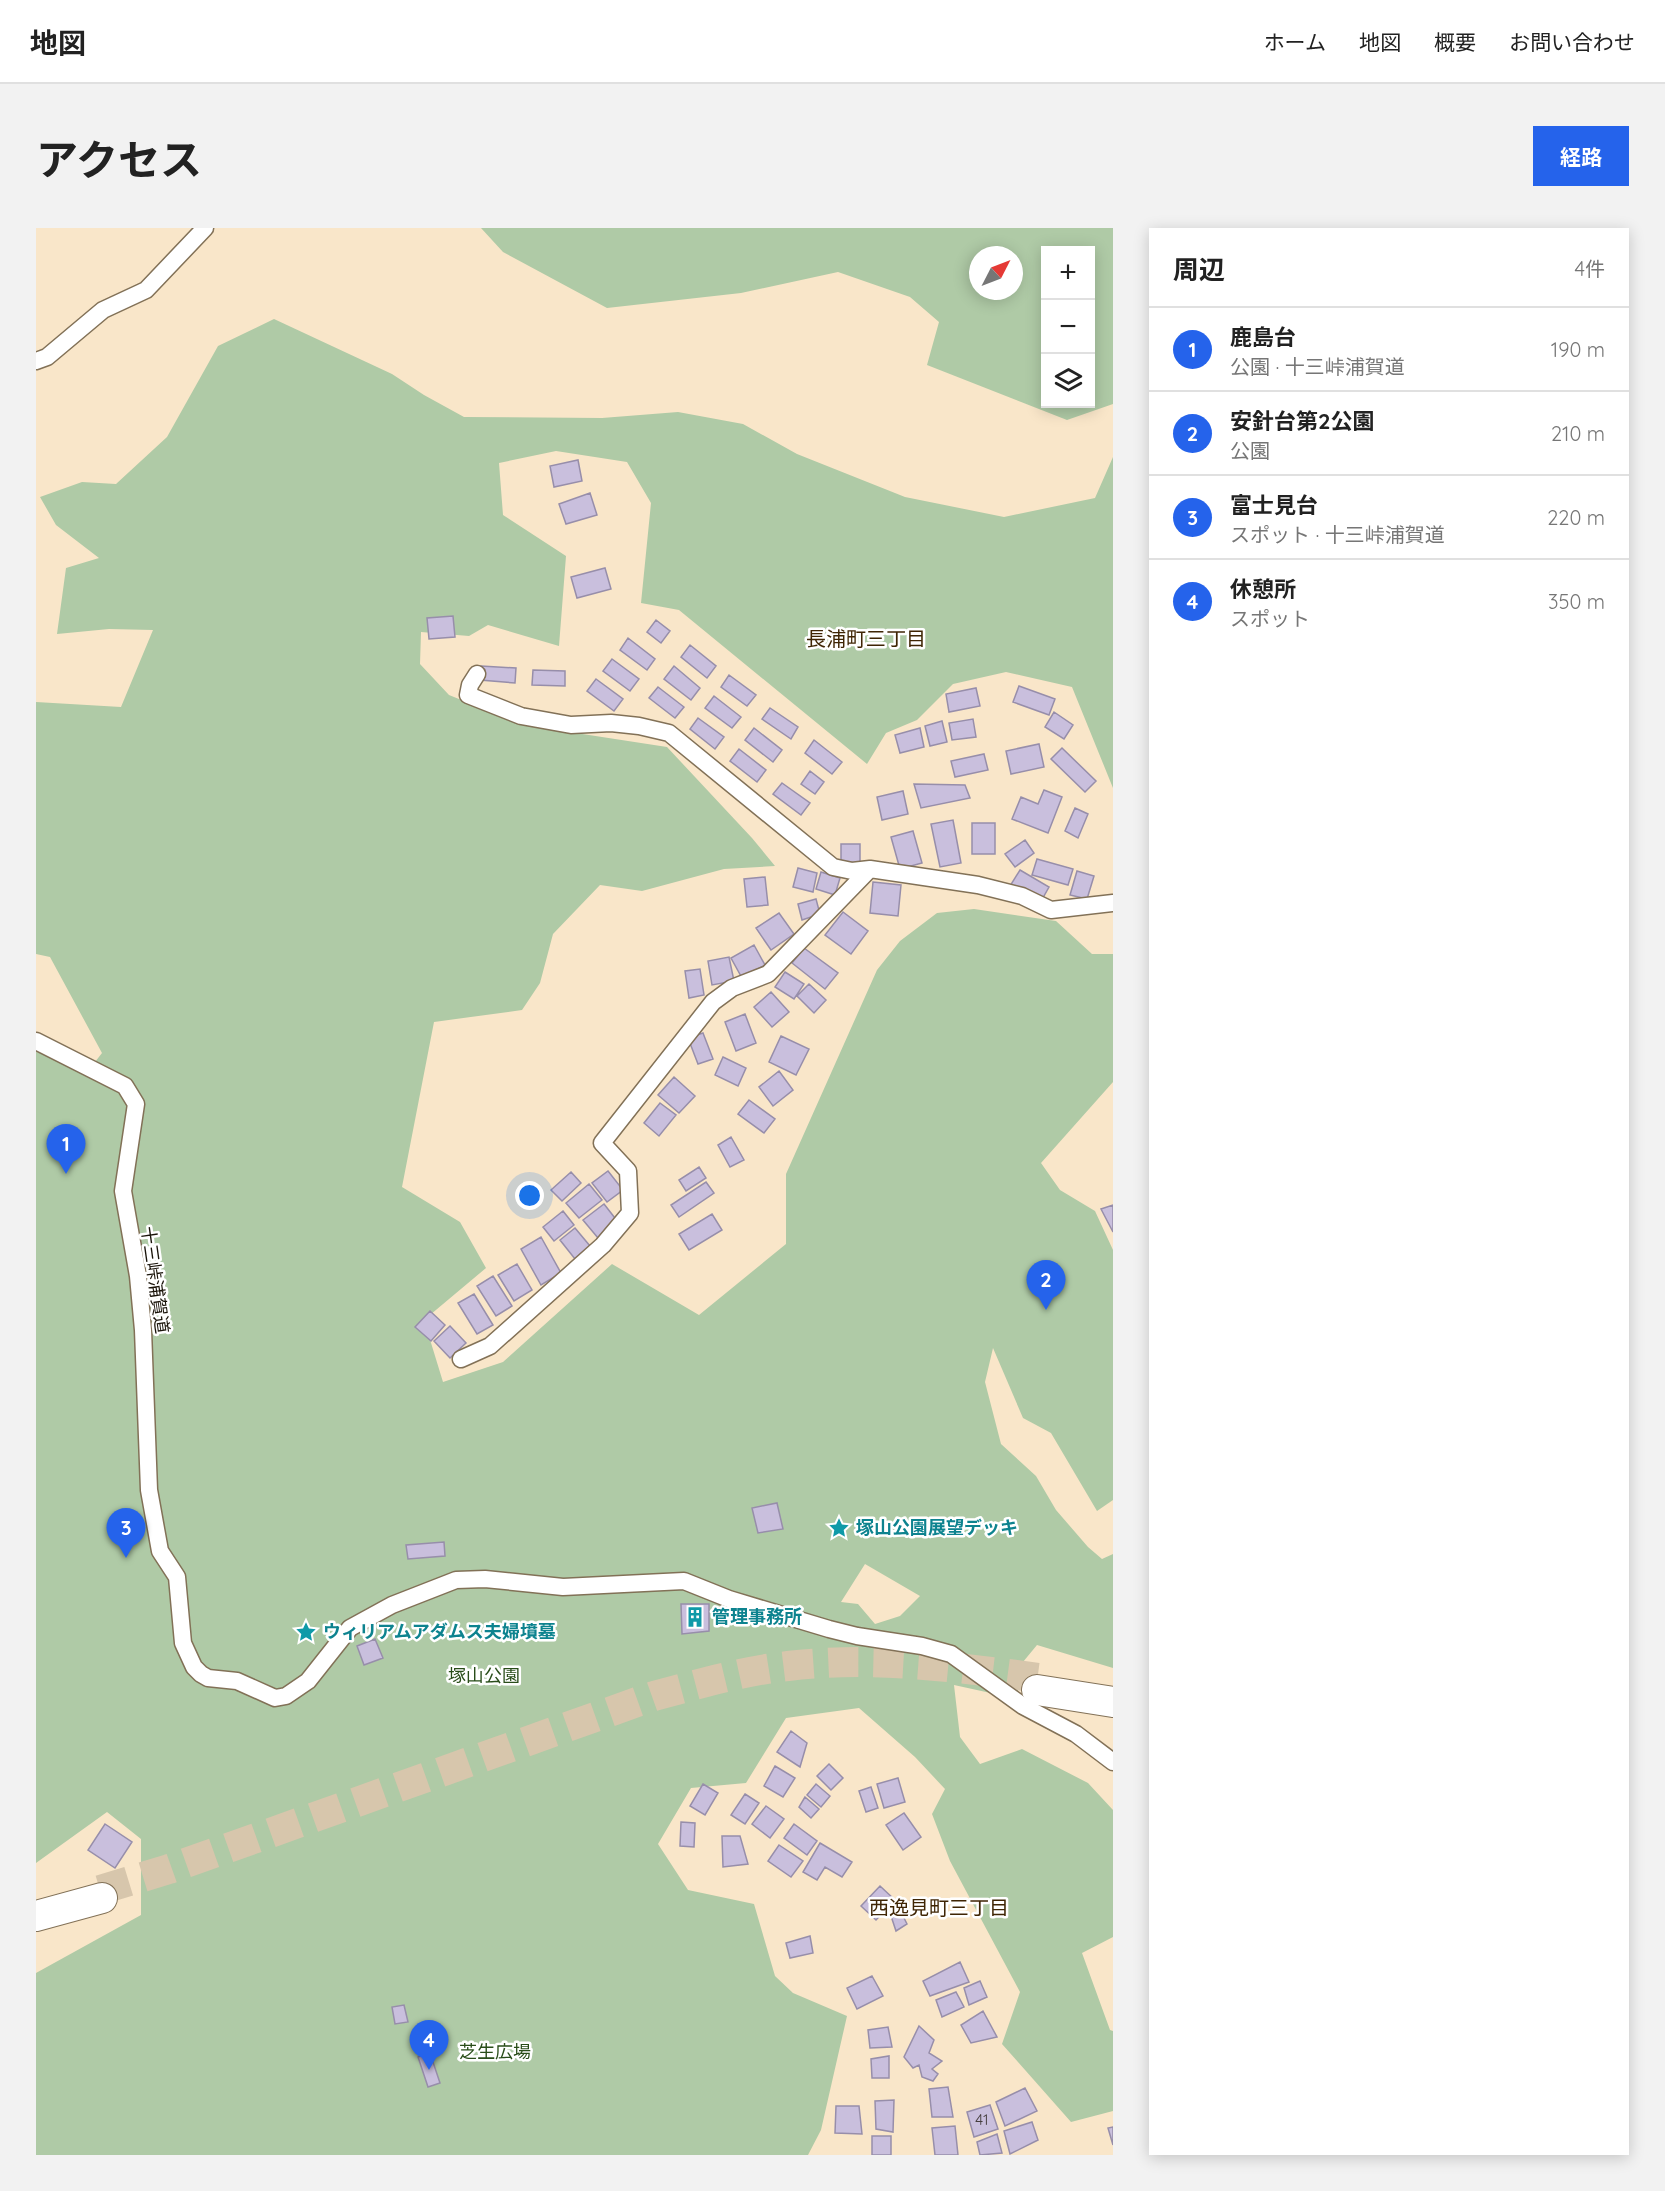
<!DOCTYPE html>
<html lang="ja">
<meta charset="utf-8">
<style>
body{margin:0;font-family:Quicksand,"Noto Sans JP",sans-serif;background:#f2f2f2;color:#222}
.controls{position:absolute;right:18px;top:18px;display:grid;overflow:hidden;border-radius:0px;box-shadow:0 3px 15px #0003}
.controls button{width:54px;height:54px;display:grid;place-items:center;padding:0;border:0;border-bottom:2px solid #e0e0e0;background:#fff;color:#222;font:30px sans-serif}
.compass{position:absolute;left:933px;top:18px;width:54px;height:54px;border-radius:50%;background:#fff;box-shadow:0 3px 15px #0003;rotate:48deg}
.you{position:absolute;left:494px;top:968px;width:21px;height:21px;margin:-15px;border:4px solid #fff;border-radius:50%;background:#1a73e8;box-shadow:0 0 0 9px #1a73e833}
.badge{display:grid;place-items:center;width:39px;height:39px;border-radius:50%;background:#2563eb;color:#fff;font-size:20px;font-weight:700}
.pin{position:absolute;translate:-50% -50px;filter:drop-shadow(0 2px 3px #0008)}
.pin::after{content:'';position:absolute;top:32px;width:21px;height:18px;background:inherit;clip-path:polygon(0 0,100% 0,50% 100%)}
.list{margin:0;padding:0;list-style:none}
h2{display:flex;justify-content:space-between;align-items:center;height:78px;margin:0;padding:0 24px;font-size:26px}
h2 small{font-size:20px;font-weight:400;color:#767676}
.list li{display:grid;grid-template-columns:39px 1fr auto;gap:18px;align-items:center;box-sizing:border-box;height:84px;padding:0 24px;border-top:2px solid #e0e0e0}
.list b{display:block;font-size:22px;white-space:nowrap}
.list p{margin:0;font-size:20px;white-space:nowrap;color:#767676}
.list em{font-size:20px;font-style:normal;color:#767676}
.icon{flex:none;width:33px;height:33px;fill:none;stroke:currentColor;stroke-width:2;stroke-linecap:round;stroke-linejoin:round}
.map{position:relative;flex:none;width:1077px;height:1927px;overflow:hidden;border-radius:0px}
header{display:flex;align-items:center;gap:36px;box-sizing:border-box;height:84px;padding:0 30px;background:#fff;border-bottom:2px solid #e0e0e0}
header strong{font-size:28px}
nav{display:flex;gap:33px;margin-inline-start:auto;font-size:21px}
.intro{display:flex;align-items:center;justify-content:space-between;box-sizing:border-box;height:144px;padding:0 36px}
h1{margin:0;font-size:42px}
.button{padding:15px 27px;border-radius:0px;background:#2563eb;color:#fff;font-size:21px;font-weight:700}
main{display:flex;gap:36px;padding:0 36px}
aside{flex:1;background:#fff;border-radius:0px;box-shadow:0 3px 15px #0003}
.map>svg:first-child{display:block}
.green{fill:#afcaa6;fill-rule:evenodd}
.building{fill:#c9bfdd;stroke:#978eaa;stroke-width:1.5}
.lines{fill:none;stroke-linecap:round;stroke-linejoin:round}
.motorway-tunnel{stroke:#d7c6ac;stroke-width:30;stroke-dasharray:30 15;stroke-linecap:butt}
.minor-casing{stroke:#827157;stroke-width:19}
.motorway-casing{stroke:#827157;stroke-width:32}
.minor{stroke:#fff;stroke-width:16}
.motorway{stroke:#fff;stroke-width:30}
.labels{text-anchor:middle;stroke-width:5;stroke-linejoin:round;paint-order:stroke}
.number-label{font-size:15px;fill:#453e3e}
.street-label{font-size:18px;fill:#191309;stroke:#fff}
.culture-label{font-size:18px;font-weight:bold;fill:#0d838f;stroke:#fff;text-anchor:start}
.park-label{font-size:18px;fill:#294d19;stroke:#fff}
.neighbourhood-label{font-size:20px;fill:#3f2504;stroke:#fff}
</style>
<header>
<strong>地図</strong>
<nav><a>ホーム</a><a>地図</a><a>概要</a><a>お問い合わせ</a></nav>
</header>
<div class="intro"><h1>アクセス</h1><a class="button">経路</a></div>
<main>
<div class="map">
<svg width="1077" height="1927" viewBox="0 0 1077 1927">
<rect width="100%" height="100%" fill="#f9e6c9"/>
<path class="green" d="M445,0H1077V176L1031,192L891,137L903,94L874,69L802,44L705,65L571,80L467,24ZM1010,22H1054V176H1010ZM942,27H978V63H942Z
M238,91L356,146L388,167L428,189L566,190L642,184L707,196L761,226L869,269L968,289L1059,270L1077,229V560L1036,459L970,444L917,456L881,492L850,505L831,536L643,382L605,375L615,275L591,234L520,223L463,235L467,287L530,328L523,418L452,397L433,408L385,404L384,436L413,467L488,497L631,519L716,610L739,638L688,641L606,663L564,657L517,706L504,755L486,782L398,794L366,959L424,994L450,1040L388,1092L407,1154L467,1134L576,1036L663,1087L750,1016V946L841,742L864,713L901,685L938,681L1020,693L1056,726H1077V854L1005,935L1024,962L1059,983L1077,1022V1272L1061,1283L1015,1205L987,1190L957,1120L949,1154L965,1216L1000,1248L1020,1282L1052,1319L1066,1331L1077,1326V1440L1001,1417L982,1440V1471L918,1457L924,1509L944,1536L986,1521L1052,1555L1077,1582V1709L1046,1725L1074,1802L1077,1803V1883L1035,1894L966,1816L984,1764L914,1633L896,1586L909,1561L879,1529L823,1480L750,1490L710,1555L655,1560L622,1616L652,1662L718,1676L739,1748L757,1765L811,1788L785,1902L772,1927H0V1745L105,1687V1611L71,1584L0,1635V824L59,834L66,825L14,729L0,726V474L85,479L117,402L73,401L21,406L30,340L63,330L20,297L4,269L46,254L80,256L131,209L182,118ZM829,1336L884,1368L864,1388L839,1396L822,1376L805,1374Z"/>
<path class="building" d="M542,232L546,253L518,259L514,238Z
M554,265L561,287L530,296L523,276Z
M569,340L575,361L541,370L535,349Z
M417,388L419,409L393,411L391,390Z
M620,392L634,403L625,415L611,404Z
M592,410L619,431L611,442L584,422Z
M654,417L680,438L671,450L645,429Z
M576,431L603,451L594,463L567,443Z
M445,438L480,440L479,455L444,452Z
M638,438L664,460L655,472L628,451Z
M497,442L529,443V458L496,457Z
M693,447L720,467L711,478L685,459Z
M560,451L587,471L578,483L551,463Z
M983,458L1019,471L1013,487L977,474Z
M622,459L648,479L639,490L613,470Z
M940,460L944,478L913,484L910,466Z
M678,468L705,489L696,500L669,480Z
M734,480L762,499L755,511L726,491Z
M1018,484L1037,497L1028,511L1009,499Z
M662,490L688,509L679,521L654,501Z
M937,491L940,509L916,512L913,495Z
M906,493L911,514L894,518L889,498Z
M718,500L746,522L737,534L709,512Z
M884,500L888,519L864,525L859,507Z
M778,512L806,534L796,546L769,525Z
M1003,516L1008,539L975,546L970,523Z
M1026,520L1060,553L1049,564L1015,531Z
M703,521L730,542L721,554L694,533Z
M948,526L952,542L919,549L915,533Z
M774,543L788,554L779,566L765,556Z
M746,555L774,575L765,587L737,566Z
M878,556L929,557L934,570L885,580Z
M1008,562L1026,569L1012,605L976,591L985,569L1002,576Z
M867,563L872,586L846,592L841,569Z
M1039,580L1052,586L1042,610L1029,603Z
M917,592L925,635L904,639L895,596Z
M936,595H959V626H936Z
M877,603L886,635L864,641L855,609Z
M989,612L998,625L979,639L969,626Z
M805,616H824V636H805Z
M1001,631L1037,641L1032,657L996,647Z
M762,640L781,645L777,664L757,659Z
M984,642L1013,659L1004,675L974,658Z
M1041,643L1058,648L1051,671L1034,667Z
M785,644L804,650L799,667L780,661Z
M729,649L732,677L711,679L708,651Z
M837,654L865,657L862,688L834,685Z
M780,671L784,686L766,692L762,676Z
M807,684L832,703L815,726L789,707Z
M743,685L758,706L735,722L720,700Z
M718,717L729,737L706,750L695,730Z
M768,720L802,745L789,761L756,735Z
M693,729L698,753L676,757L672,733Z
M664,741L668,767L653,770L649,743Z
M749,744L768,756L758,771L739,759Z
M773,756L790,772L778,785L761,768Z
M735,764L753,784L736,799L718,779Z
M709,786L720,815L700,823L689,794Z
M667,805L677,831L662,836L652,810Z
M745,808L773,821L760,847L733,834Z
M687,829L710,840L702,858L679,847Z
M743,843L757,862L737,878L723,859Z
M638,849L659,868L643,885L622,867Z
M713,872L739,891L728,905L702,886Z
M624,875L640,887L623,908L608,895Z
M695,909L708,932L694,939L682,917Z
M663,939L670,950L650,963L643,952Z
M572,943L587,962L571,974L556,955Z
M535,944L545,955L526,973L515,962Z
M670,954L678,965L643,989L635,977Z
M553,956L566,972L543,990L530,975Z
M568,976L582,994L562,1010L547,992Z
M1077,977V1004L1065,981Z
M527,983L538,997L518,1013L507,999Z
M676,986L686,1002L653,1022L643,1006Z
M539,1000L554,1018L539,1031L524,1012Z
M505,1009L525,1045L505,1057L485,1021Z
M481,1036L496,1062L478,1073L462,1047Z
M457,1048L476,1078L460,1088L441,1058Z
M438,1066L457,1097L441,1106L422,1075Z
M394,1083L409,1097L395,1113L379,1099Z
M414,1098L430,1115L414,1130L398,1113Z
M741,1275L747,1301L722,1305L716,1280Z
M408,1314L409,1328L372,1331L370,1317Z
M645,1376H673V1403L646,1406Z
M339,1411L347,1430L328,1437L321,1418Z
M755,1503L771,1515L764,1539L741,1524Z
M793,1536L807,1550L795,1562L781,1548Z
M739,1538L759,1550L747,1569L728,1558Z
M862,1550L869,1574L848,1580L841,1556Z
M667,1556L682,1565L669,1587L654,1578Z
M780,1556L794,1568L785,1579L771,1567Z
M835,1559L842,1580L830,1584L823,1563Z
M709,1566L723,1575L709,1596L695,1587Z
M769,1569L783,1581L775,1590L763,1579Z
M730,1578L748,1591L734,1610L716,1596Z
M868,1585L885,1609L867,1622L850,1597Z
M645,1594L659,1595L658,1619L644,1618Z
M69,1596L96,1614L79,1640L52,1622Z
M758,1596L781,1613L771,1627L748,1610Z
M686,1608H704L712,1636L687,1639Z
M784,1615L816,1634L806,1649L789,1639L781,1652L767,1644Z
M743,1617L767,1633L755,1649L732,1633Z
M844,1658L859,1672L840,1692L825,1678Z
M863,1680L871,1696L860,1703L855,1688Z
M774,1708L777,1725L754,1730L750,1715Z
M924,1734L933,1754L894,1768L887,1753Z
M836,1748L847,1768L821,1781L811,1760Z
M944,1753L951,1769L933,1777L928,1760Z
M920,1764L928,1779L906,1789L900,1772Z
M368,1777L372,1794L359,1796L356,1779Z
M947,1783L961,1809L935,1815L925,1797Z
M883,1798L898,1812L893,1825L906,1833L896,1841L902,1846L897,1853L886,1849L883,1837L877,1840L868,1829Z
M852,1799L856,1819L834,1820L832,1802Z
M394,1825L404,1855L392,1859L382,1829Z
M853,1828V1850H836L835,1831Z
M912,1859L917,1889H896L893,1861Z
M989,1860L1001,1883L969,1898L960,1874Z
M858,1872L857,1904L840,1901L839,1873Z
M954,1877L962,1901L938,1909L931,1884Z
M800,1878H823L826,1906L799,1905Z
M996,1894L1002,1912L974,1926L968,1903Z
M919,1898L922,1927H899L896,1900Z
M1077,1899V1917L1072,1900Z
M961,1906L966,1925L944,1927L941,1914Z
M836,1908H855V1927H836Z"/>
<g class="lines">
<path class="motorway-tunnel" d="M64,1662L133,1641L618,1468C663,1456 707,1443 752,1438C836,1428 920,1439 1003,1450"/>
<g class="minor-casing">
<path id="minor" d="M0,133L11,129L67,82L110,62L169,0
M441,446L434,457L432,467L485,488L535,497L575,495L603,498L633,505L797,639L816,643L834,641L942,657L986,668L1015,682L1077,675
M0,813L89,858L100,876L87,963L102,1048L107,1102L113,1262L124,1323L141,1349L147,1415L158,1439L165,1446L172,1450L201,1453L239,1470L250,1468L272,1453L314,1400L356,1377L420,1352L449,1351L527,1359L648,1353L693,1371L793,1401L821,1408L886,1418L915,1426L987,1478L1040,1506L1077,1534
M425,1131L454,1118L567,1017L594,985L592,943L566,915L677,774L696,760L732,746L834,641"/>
</g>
<g class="motorway-casing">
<path id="motorway" d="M1001,1462L1077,1474
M0,1688L66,1670"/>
</g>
<use href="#minor" class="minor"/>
<use href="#motorway" class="motorway"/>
</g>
<defs>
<g id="sight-bare" transform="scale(1.62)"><path d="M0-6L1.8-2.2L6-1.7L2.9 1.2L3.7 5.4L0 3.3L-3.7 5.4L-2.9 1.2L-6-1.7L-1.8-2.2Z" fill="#0f9aa8" stroke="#fff" stroke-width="2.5" paint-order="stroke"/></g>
<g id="building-bare" transform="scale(1.62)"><path d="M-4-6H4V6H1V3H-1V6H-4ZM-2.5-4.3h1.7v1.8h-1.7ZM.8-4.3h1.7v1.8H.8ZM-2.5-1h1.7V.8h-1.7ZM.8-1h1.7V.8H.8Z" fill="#0f9aa8" stroke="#fff" stroke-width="2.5" paint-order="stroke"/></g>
</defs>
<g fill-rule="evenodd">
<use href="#sight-bare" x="803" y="1300"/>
<use href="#building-bare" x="659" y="1389"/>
<use href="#sight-bare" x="270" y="1404"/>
</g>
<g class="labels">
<g class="number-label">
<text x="946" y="1897">41</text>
</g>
<g class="street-label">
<text transform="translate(119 1052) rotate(82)" y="6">十三峠浦賀道</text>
</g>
<g class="culture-label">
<text x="820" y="1306">塚山公園展望デッキ</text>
<text x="676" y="1395">管理事務所</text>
<text x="287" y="1410">ウィリアムアダムス夫婦墳墓</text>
</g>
<g class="park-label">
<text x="448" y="1454">塚山公園</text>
<text x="459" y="1830">芝生広場</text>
</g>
<g class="neighbourhood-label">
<text x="830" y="418">長浦町三丁目</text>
<text x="903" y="1687">西逸見町三丁目</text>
</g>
</g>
</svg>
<div class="controls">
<button>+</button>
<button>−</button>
<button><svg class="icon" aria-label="layers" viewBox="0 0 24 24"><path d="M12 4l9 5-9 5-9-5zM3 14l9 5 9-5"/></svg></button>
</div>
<svg class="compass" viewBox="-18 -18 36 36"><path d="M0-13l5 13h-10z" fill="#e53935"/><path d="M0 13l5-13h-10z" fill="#767676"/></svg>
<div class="you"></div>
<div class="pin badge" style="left:30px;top:946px">1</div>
<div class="pin badge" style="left:1010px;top:1082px">2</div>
<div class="pin badge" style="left:90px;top:1330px">3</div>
<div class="pin badge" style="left:393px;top:1842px">4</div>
</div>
<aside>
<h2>周辺<small>4件</small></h2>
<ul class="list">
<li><span class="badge">1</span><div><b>鹿島台</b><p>公園 · 十三峠浦賀道</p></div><em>190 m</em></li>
<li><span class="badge">2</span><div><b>安針台第2公園</b><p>公園</p></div><em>210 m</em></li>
<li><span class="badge">3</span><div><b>富士見台</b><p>スポット · 十三峠浦賀道</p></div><em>220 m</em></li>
<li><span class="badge">4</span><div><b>休憩所</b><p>スポット</p></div><em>350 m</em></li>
</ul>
</aside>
</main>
